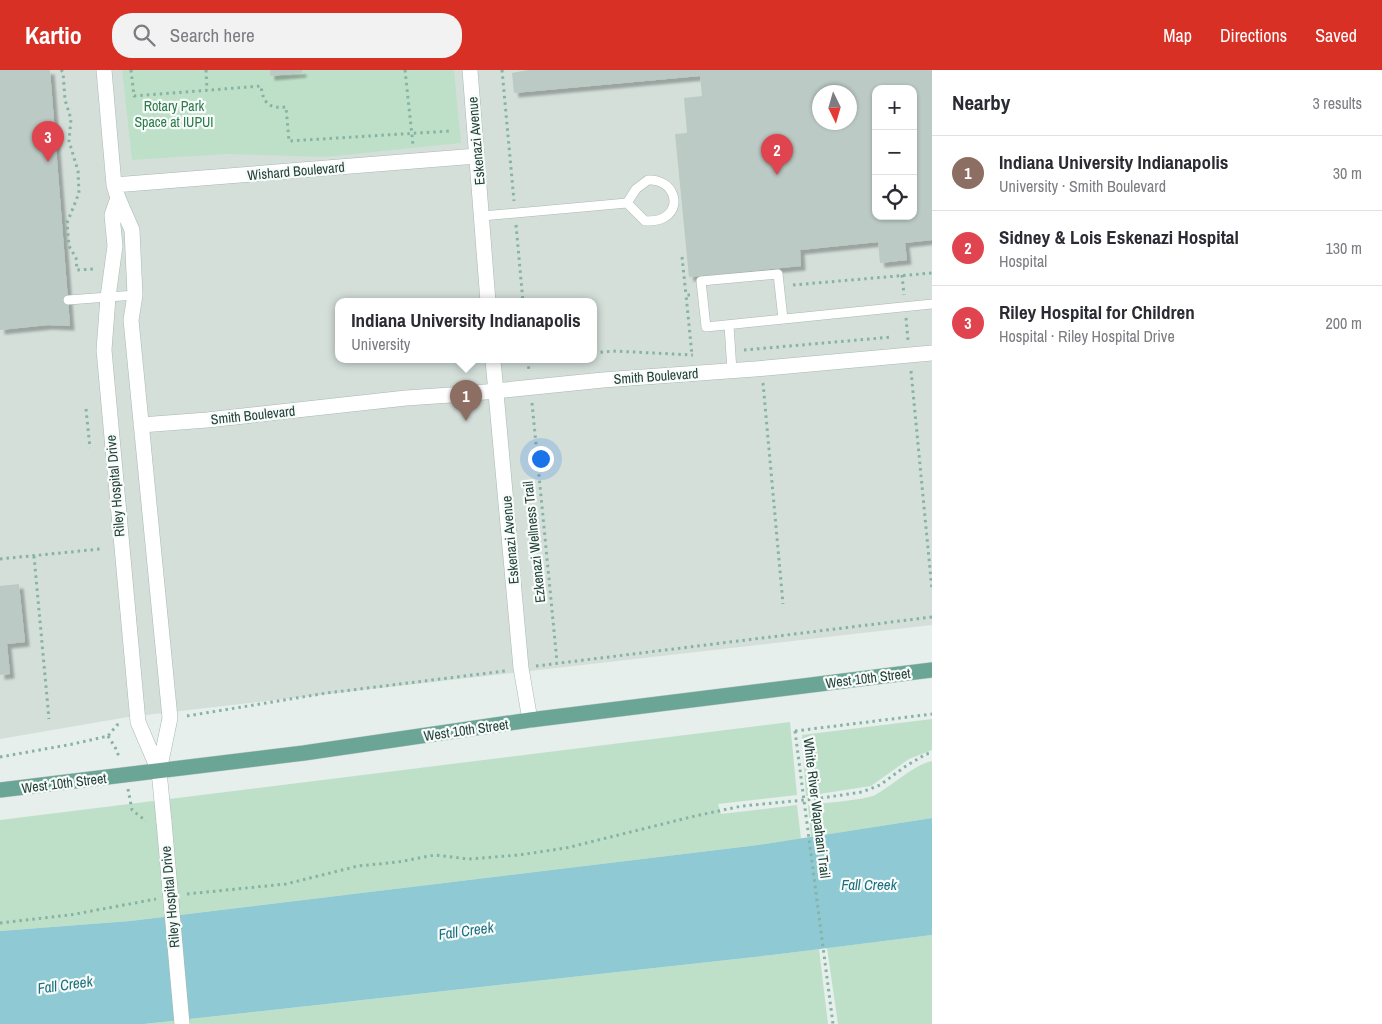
<!DOCTYPE html>
<meta charset="utf-8">
<style>
body{margin:0;font-family:"Archivo Narrow",sans-serif;background:#f2f2f3;color:#2b2b33}
.controls{position:absolute;right:15px;top:15px;display:grid;overflow:hidden;border-radius:10px;box-shadow:0 1px 4px #0004}
.controls button{width:45px;height:45px;display:grid;place-items:center;padding:0;border:0;border-bottom:1px solid #e1e1e2;background:#fff;color:#2b2b33;font:25px sans-serif}
.compass{position:absolute;left:812px;top:15px;width:45px;height:45px;border-radius:50%;background:#fff;box-shadow:0 1px 4px #0004;rotate:175deg}
.you{position:absolute;left:540px;top:388px;width:18px;height:18px;margin:-12px;border:4px solid #fff;border-radius:50%;background:#1a73e8;box-shadow:0 0 0 8px #1a73e833}
.badge{display:grid;place-items:center;width:32px;height:32px;border-radius:50%;background:#d93025;color:#fff;font-size:16px;font-weight:700}
.pin{position:absolute;translate:-50% -41px;filter:drop-shadow(0 1px 2px #0008)}
.pin::after{content:'';position:absolute;top:26px;width:18px;height:15px;background:inherit;clip-path:polygon(0 0,100% 0,50% 100%)}
.popup{position:absolute;left:335px;top:228px;width:262px;height:65px;box-sizing:border-box;display:grid;place-content:center;border-radius:10px;background:#fff;filter:drop-shadow(0 1px 4px #0005);font-size:16px;white-space:nowrap;color:#7c7c81}
.popup b{font-size:19px;color:#2b2b33}
.popup::after{content:'';position:absolute;left:50%;top:100%;margin-left:-10px;border:10px solid transparent;border-top-color:#fff}
.list{margin:0;padding:0;list-style:none}
h2{display:flex;justify-content:space-between;align-items:center;height:65px;margin:0;padding:0 20px;font-size:21px}
h2 small{font-size:16px;font-weight:400;color:#7c7c81}
.list li{display:grid;grid-template-columns:32px 1fr auto;gap:15px;align-items:center;box-sizing:border-box;height:75px;padding:0 20px;border-top:1px solid #e1e1e2}
.list b{display:block;font-size:19px;white-space:nowrap}
.list p{margin:0;font-size:16px;white-space:nowrap;color:#7c7c81}
.list em{font-size:16px;font-style:normal;color:#7c7c81}
.icon{flex:none;width:28px;height:28px;fill:none;stroke:currentColor;stroke-width:2;stroke-linecap:round;stroke-linejoin:round}
.map{position:relative;flex:none;width:932px;height:954px;overflow:hidden}
header{display:flex;align-items:center;gap:30px;box-sizing:border-box;height:70px;padding:0 25px;background:#d93025;color:#fff}
header strong{font-size:24px}
nav{display:flex;gap:28px;margin-inline-start:auto;font-size:18px}
.search{width:350px;height:45px;background:#f2f2f3;display:flex;align-items:center;gap:12px;box-sizing:border-box;padding:0 18px;border-radius:20px;color:#7c7c81;font-size:19px}
main{display:flex}
aside{flex:1;background:#fff}
.map>svg:first-child{display:block}
.built{fill:#d4dfda;fill-rule:evenodd}
.green{fill:#bfe0c8}
.water{fill:#8ec9d4}
.building{fill:#bbcac4;fill-rule:evenodd;filter:url(#shadow)}
.lines{fill:none;stroke-linecap:round;stroke-linejoin:round}
.service-casing{stroke:#a8b8b2;stroke-width:10}
.minor-casing{stroke:#a8b8b2;stroke-width:16}
.primary-casing{stroke:#c2cac8;stroke-width:16}
.path{stroke:#86b3a5;stroke-width:3;stroke-dasharray:2.5 4;stroke-linecap:butt}
.service{stroke:#fff;stroke-width:9}
.minor{stroke:#fff;stroke-width:15}
.primary{stroke:#6aa596;stroke-width:15}
.minor-bridge-casing{stroke:#a8b8b2;stroke-width:16;stroke-linecap:butt}
.path-bridge{stroke:#86b3a5;stroke-width:3;stroke-dasharray:2.5 4;stroke-linecap:butt}
.minor-bridge{stroke:#fff;stroke-width:15}
.labels{text-anchor:middle;stroke-width:4.5;stroke-linejoin:round;paint-order:stroke}
.park-label{font-size:14px;fill:#2d7a4b;stroke:#f7fbf9}
.street-label{font-size:14px;fill:#24423a;stroke:#f7fbf9}
.water-label{font-size:15px;font-style:italic;fill:#1c6f80;stroke:#f7fbf9}
</style>
<header>
<strong>Kartio</strong>
<div class="search"><svg class="icon" aria-label="search" viewBox="0 0 24 24"><circle cx="10" cy="10" r="6"/><path d="M15 15l6 6"/></svg>Search here</div>
<nav><a>Map</a><a>Directions</a><a>Saved</a></nav>
</header>
<main>
<div class="map">
<svg width="932" height="954" viewBox="0 0 932 954">
<defs>
<filter id="shadow"><feDropShadow dx="4.5" dy="4.5" stdDeviation="1" flood-color="#0004"/></filter>
</defs>
<rect width="100%" height="100%" fill="#e6efeb"/>
<path class="built" d="M0,0H932V555L128,647L0,669ZM876,19H913V146H876ZM819,22H849V52H819ZM338,232H594V290H338Z"/>
<path class="green" d="M122,0H454L461,73L325,87L227,84L132,90Z
M932,649V680L909,689L871,716L806,726L802,665Z
M790,652L797,725L718,734L721,744L797,735L801,769L758,775L130,851L0,861V750Z
M932,691V748L811,767L808,735C823,733 865,730 875,725C892,716 915,694 932,691Z
M932,865V954H838L827,878Z
M819,879L828,954H144L772,885Z"/>
<path class="water" d="M932,748V865L772,885L144,954H0V861L130,851L758,775Z"/>
<path class="building" d="M0,0H50L70,256L48,255L0,260Z
M270,0H302V3L270,6Z
M528,0H932V170L905,173L907,190L880,193L878,172L800,180L801,196L689,207L675,64L687,63L684,28L702,26L700,6L514,23L512,3ZM876,19H913V146H876ZM819,22H849V52H819Z
M19,514L25,572L7,574L10,604L0,605V516Z"/>
<g class="lines">
<g class="service-casing">
<path id="service" d="M648,110C673,108 685,139 661,149C656,151 650,151 645,151L627,133L636,119Z
M482,146L627,133
M68,230L135,225
M783,249L778,204L701,211L706,257L932,234
M729,255L732,301"/>
</g>
<g class="minor-casing">
<path id="minor" d="M104,0L114,115L118,128L132,160L135,225L131,250L170,648L159,701L164,752
M470,0L488,232
M114,115L477,86
M118,128L112,145L115,176L108,227L104,280L138,652L159,701
M493,290L521,598L530,650
M141,355L207,350L406,328L465,324L603,310L755,299L932,283"/>
</g>
<g class="primary-casing">
<path id="primary" d="M0,720L304,683L530,650L932,600"/>
</g>
<path class="path" d="M61,0L63,2L65,30L71,49L69,71L78,101L79,123L67,153L69,176L76,188L77,200L95,199
M131,0L134,26L261,16C263,33 269,39 286,37L289,71L450,61
M206,0L207,20
M405,0L413,75
M502,0L514,131
M516,155L523,232
M682,187L686,225
M902,205L904,225
M793,215L932,203
M690,225H686L692,285
M906,248L908,270
M744,280L892,267
M594,283L613,281L693,285
M519,290H523
M528,290L529,302
M911,301L932,520
M763,313L783,534
M532,333L557,592
M86,339L90,378
M34,486L49,649
M0,489L100,479
M536,596L932,547
M187,646L327,623L505,601
M795,661L932,644
M108,666L115,677L120,689
M0,687L73,674L108,666L117,655L121,654
M128,719L132,740L146,751
M187,824L286,814L358,796L398,792L435,785L468,789L519,785L566,778L695,746L742,736L815,729L862,722L880,715L906,696L926,684L932,683
M0,853L70,845L156,829"/>
<use href="#service" class="service"/>
<use href="#minor" class="minor"/>
<use href="#primary" class="primary"/>
<g class="minor-bridge-casing">
<path id="minor-bridge" d="M164,752L182,954"/>
</g>
<path class="path-bridge" d="M795,661L833,954"/>
<use href="#minor-bridge" class="minor-bridge"/>
</g>
<g class="labels">
<g class="park-label">
<text x="174" y="41">Rotary Park<tspan x="174" dy="16">Space at IUPUI</tspan></text>
</g>
<g class="street-label">
<text transform="translate(476 71) rotate(-95)" y="5">Eskenazi Avenue</text>
<text transform="translate(296 101) rotate(-5)" y="5">Wishard Boulevard</text>
<text transform="translate(656 306) rotate(-4)" y="5">Smith Boulevard</text>
<text transform="translate(253 345) rotate(-6)" y="5">Smith Boulevard</text>
<text transform="translate(115 416) rotate(-95)" y="5">Riley Hospital Drive</text>
<text transform="translate(510 470) rotate(-95)" y="5">Eskenazi Avenue</text>
<text transform="translate(534 472) rotate(-96)" y="5">Ezkenazi Wellness Trail</text>
<text transform="translate(868 608) rotate(-7)" y="5">West 10th Street</text>
<text transform="translate(466 660) rotate(-8)" y="5">West 10th Street</text>
<text transform="translate(64 713) rotate(-7)" y="5">West 10th Street</text>
<text transform="translate(817 738) rotate(83)" y="5">White River Wapahani Trail</text>
<text transform="translate(170 827) rotate(-95)" y="5">Riley Hospital Drive</text>
</g>
<g class="water-label">
<text x="869" y="820">Fall Creek</text>
<text transform="translate(466 861) rotate(-8)" y="5">Fall Creek</text>
<text transform="translate(65 915) rotate(-8)" y="5">Fall Creek</text>
</g>
</g>
</svg>
<div class="controls">
<button>+</button>
<button>−</button>
<button><svg class="icon" aria-label="locate" viewBox="0 0 24 24"><circle cx="12" cy="12" r="6"/><path d="M12 2v4M12 18v4M2 12h4M18 12h4"/></svg></button>
</div>
<svg class="compass" viewBox="-18 -18 36 36"><path d="M0-13l5 13h-10z" fill="#e53935"/><path d="M0 13l5-13h-10z" fill="#7c7c81"/></svg>
<div class="you"></div>
<div class="pin badge" style="left:466px;top:351px;background:#8d6e63">1</div>
<div class="popup"><b>Indiana University Indianapolis</b>University</div>
<div class="pin badge" style="left:777px;top:105px;background:#e0444e">2</div>
<div class="pin badge" style="left:48px;top:92px;background:#e0444e">3</div>
</div>
<aside>
<h2>Nearby<small>3 results</small></h2>
<ul class="list">
<li><span class="badge" style="background:#8d6e63">1</span><div><b>Indiana University Indianapolis</b><p>University · Smith Boulevard</p></div><em>30 m</em></li>
<li><span class="badge" style="background:#e0444e">2</span><div><b>Sidney &amp; Lois Eskenazi Hospital</b><p>Hospital</p></div><em>130 m</em></li>
<li><span class="badge" style="background:#e0444e">3</span><div><b>Riley Hospital for Children</b><p>Hospital · Riley Hospital Drive</p></div><em>200 m</em></li>
</ul>
</aside>
</main>
